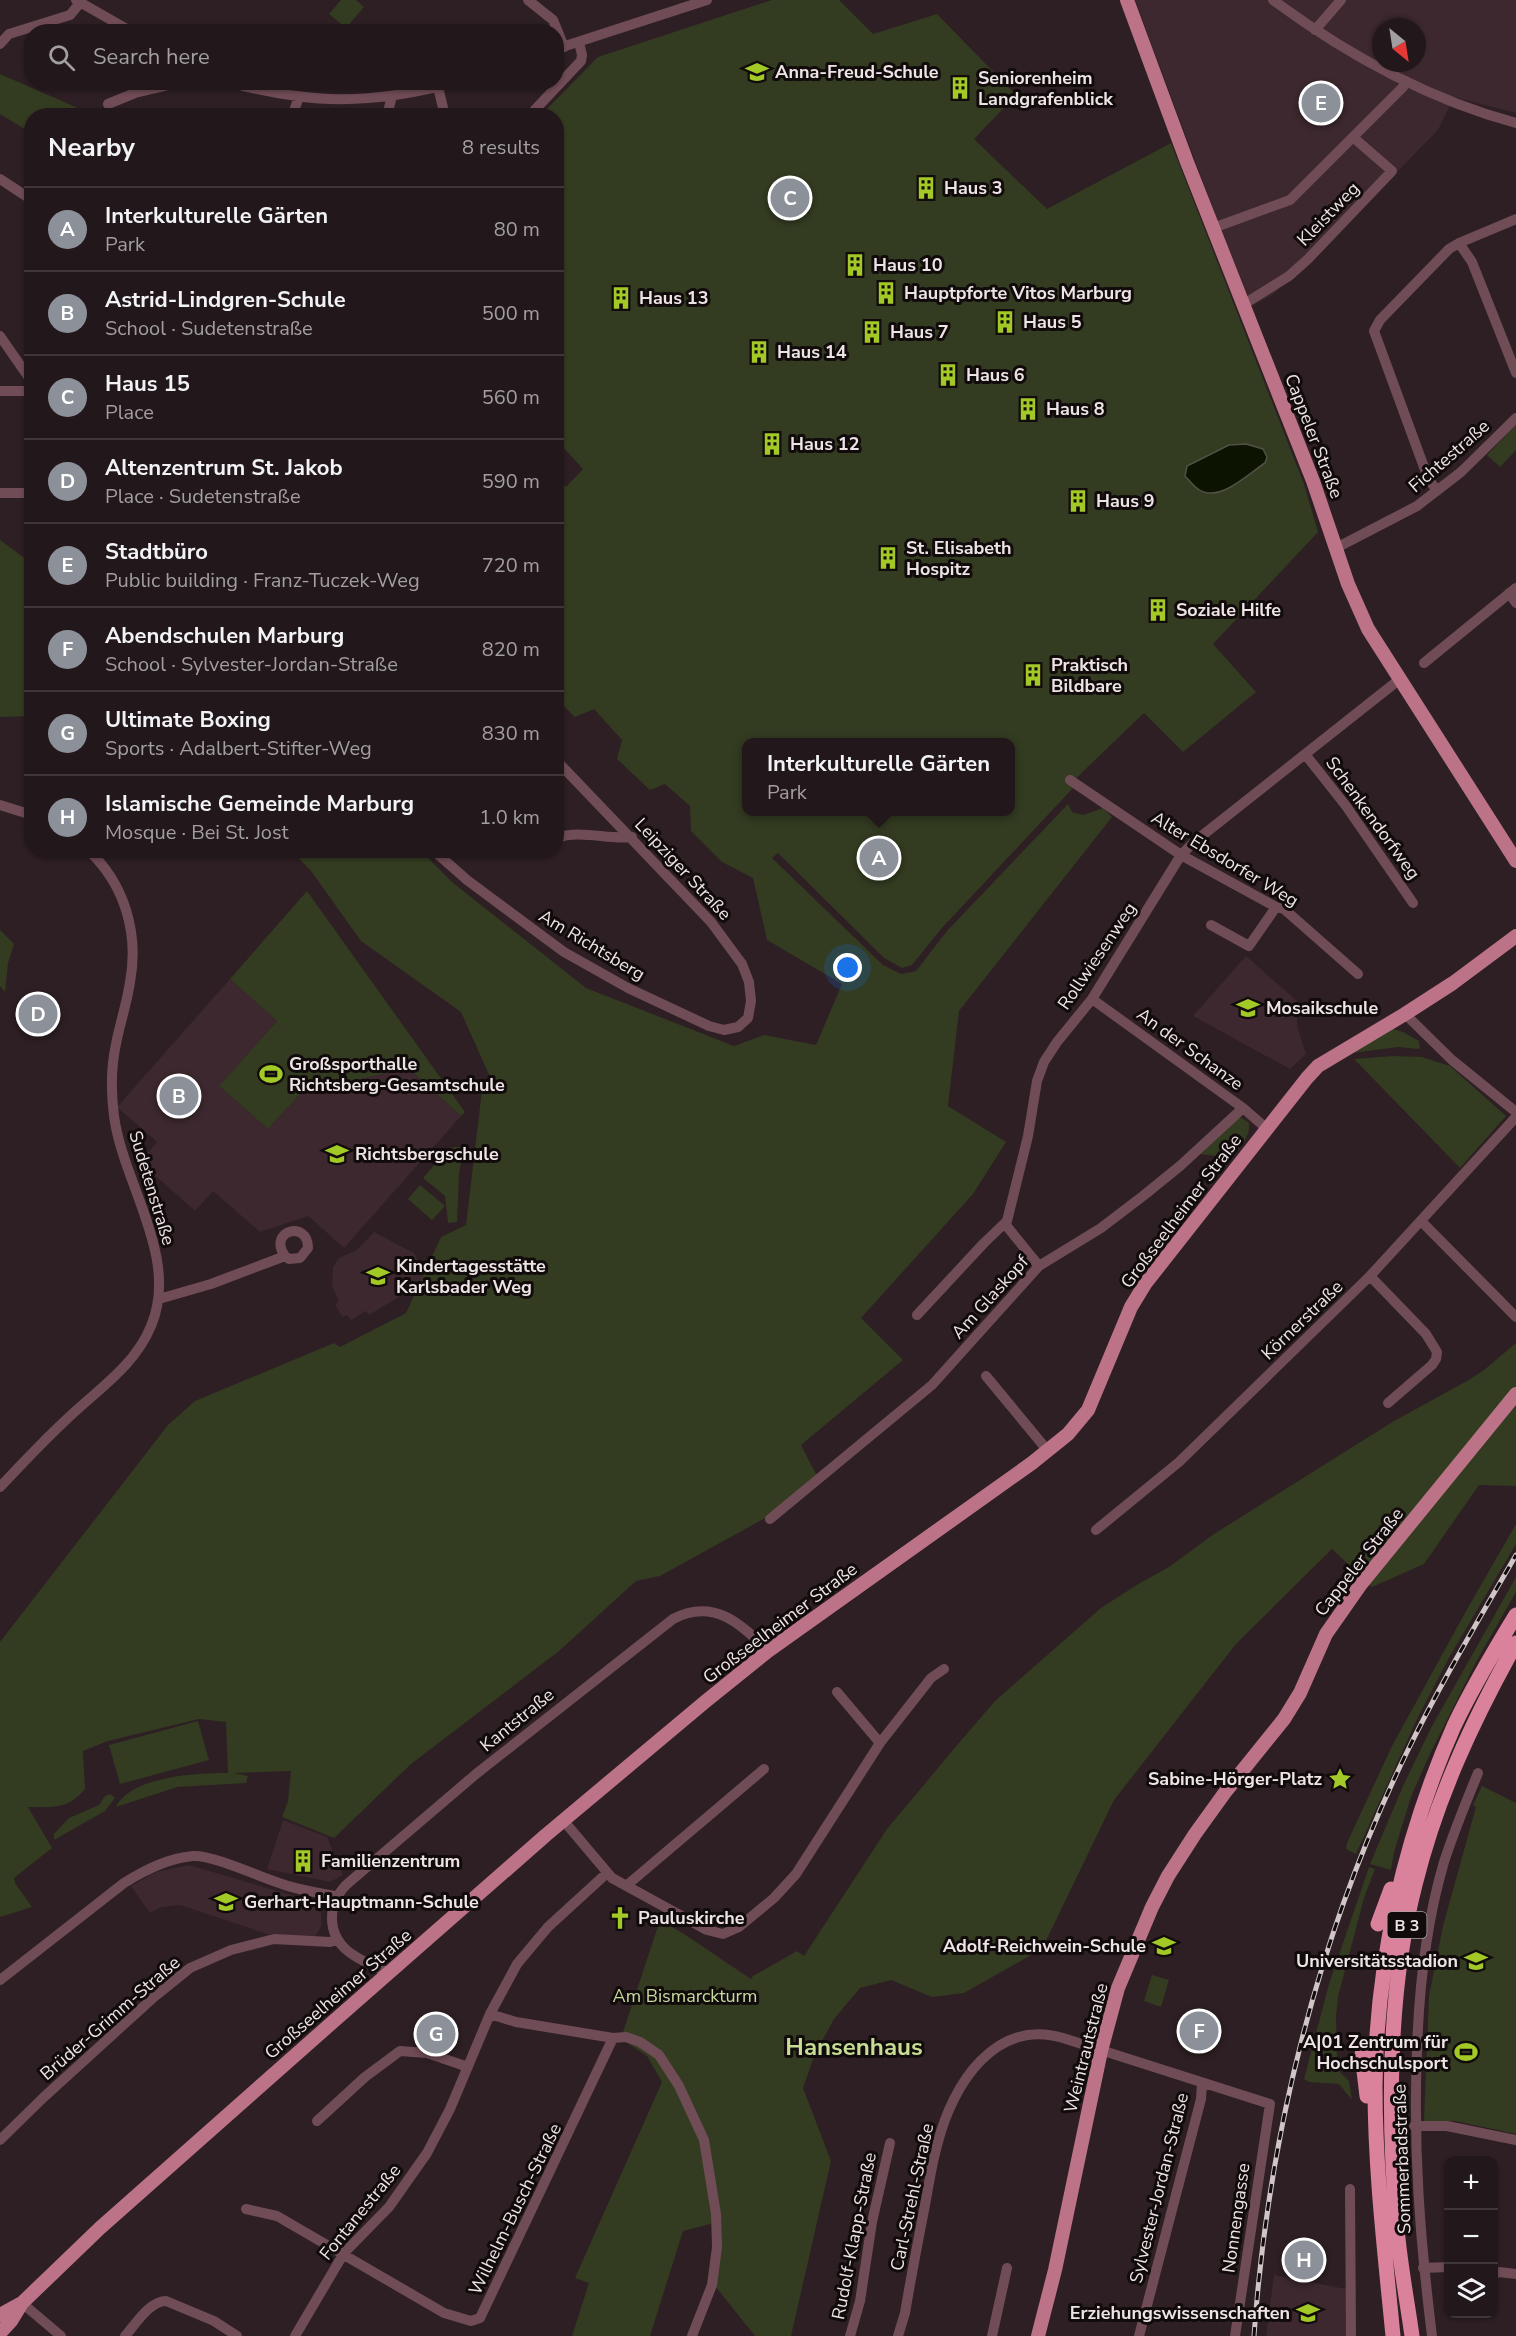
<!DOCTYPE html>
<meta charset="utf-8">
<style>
body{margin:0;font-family:"Nunito Sans",sans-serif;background:#2e2427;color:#f1f3f6}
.controls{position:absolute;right:18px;bottom:18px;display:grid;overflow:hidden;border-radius:12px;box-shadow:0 2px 4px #0004}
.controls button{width:54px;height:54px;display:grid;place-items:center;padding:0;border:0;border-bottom:2px solid #3f3639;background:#22171a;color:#f1f3f6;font:30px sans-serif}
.compass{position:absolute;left:1372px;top:18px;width:54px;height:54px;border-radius:50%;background:#22171a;box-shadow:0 2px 4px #0004;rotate:150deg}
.you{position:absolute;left:848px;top:968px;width:21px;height:21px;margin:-15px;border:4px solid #fff;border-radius:50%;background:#1a73e8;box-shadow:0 0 0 9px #1a73e833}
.badge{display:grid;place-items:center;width:39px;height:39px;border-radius:50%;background:#8c9099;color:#fff;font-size:20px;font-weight:700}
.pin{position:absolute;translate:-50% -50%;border:3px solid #fff;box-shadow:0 2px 6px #0006}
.popup{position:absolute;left:742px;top:738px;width:273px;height:78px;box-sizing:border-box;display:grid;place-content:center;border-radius:12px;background:#22171a;filter:drop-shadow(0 2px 4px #0005);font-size:20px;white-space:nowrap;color:#a29fa2}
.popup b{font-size:22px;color:#f1f3f6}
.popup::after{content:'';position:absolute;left:50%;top:100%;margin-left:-12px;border:12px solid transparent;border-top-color:#22171a}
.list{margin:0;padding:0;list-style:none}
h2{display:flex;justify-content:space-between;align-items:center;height:78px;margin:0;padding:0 24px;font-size:26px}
h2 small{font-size:20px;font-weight:400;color:#a29fa2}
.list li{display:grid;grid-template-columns:39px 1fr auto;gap:18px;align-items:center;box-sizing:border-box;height:84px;padding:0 24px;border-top:2px solid #3f3639}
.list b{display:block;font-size:22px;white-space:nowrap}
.list p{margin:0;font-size:20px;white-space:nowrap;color:#a29fa2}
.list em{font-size:20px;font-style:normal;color:#a29fa2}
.icon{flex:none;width:33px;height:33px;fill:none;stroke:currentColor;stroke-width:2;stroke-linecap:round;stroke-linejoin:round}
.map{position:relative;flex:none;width:1516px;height:2336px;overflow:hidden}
.search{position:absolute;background:#22171a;box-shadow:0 2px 4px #0004;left:24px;top:24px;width:540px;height:66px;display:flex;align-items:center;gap:15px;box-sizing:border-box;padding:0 21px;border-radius:24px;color:#a29fa2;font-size:22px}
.panel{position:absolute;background:#22171a;box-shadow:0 2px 4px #0004;left:24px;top:108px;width:540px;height:750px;border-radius:24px}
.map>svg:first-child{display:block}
.built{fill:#3c282e;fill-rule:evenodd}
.green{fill:#333b21;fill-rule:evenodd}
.water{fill:#0c1300;stroke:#505245;stroke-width:1.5}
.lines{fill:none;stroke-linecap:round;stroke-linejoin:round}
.minor{stroke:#704c56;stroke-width:10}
.major{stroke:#bc7387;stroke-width:14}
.highway{stroke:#da829b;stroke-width:15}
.rail-casing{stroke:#d0c5c7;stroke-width:5}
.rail{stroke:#110b0c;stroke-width:3;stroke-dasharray:9;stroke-linecap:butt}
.labels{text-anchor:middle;stroke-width:6;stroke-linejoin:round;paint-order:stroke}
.shield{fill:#110b0c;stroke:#aca3a5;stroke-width:1.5}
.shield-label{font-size:16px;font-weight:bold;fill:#eee4e6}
.poi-label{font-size:18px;font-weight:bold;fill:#eee4e6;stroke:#110b0c;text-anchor:start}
.street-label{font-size:18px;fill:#eee4e6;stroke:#110b0c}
.park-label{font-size:18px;fill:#c8db9f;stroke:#110b0c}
.district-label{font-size:24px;font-weight:bold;fill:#c6dd93;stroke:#110b0c}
</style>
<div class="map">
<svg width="1516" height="2336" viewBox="0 0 1516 2336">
<rect width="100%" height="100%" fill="#2d1f23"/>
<path class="built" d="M1135,0H1516V113L1454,97L1438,130L1307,264L1272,295L1252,306L1215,214ZM1381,27H1417V63H1381Z
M1246,956L1297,1001V1026L1306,1054L1290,1069L1193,1016Z
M230,979L277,1021L219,1086L268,1129L301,1093L408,1068L461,1116L344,1248L308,1216L260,1232L213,1191L195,1211L140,1162L157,1142L117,1107Z
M374,1232L414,1253L425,1275L417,1286L402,1295L369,1315L366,1311L351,1320L347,1315L342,1317L335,1304L339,1301L332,1286L333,1267L339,1258L357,1250Z
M283,1820L327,1837L343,1875L330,1882L267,1869Z
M189,1865L307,1900L321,1913V1927L314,1938L267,1934L180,1905L161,1907L150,1913L131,1886L156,1872Z
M1274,2275L1346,2289V2336H1266Z"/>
<path class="green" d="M341,0H356L364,7L346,28L329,14Z
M772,0H839L873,34L937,14L1016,95L974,139L1047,209L1171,143L1304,484L1318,532L1213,644L1256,692L1183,752L1144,713L1069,785L1073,788L941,929L912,965L902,968L884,958L778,853L772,858L883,965L901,974L916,971L947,931L1068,804L1072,812L1083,815L1103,808L1112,817L959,1011L948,1106L1006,1142L973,1194L861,1318L903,1360L801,1445L817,1476L767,1517L660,1576L636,1581L559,1651L411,1764L334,1838L282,1817L288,1801L291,1771L233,1773L248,1776L246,1783L177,1787L116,1807C131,1776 197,1773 228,1773L226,1722L199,1719L108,1741L83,1751L85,1789C67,1810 53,1807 28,1807L52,1848L14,1878L15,1883L32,1907L0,1917V1642L168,1425L195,1401L334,1343L340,1347L406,1313L441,1237L466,1225L482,1090L488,1084L490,1077L461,1012L361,941L311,871L292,851H421L452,882L586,988L734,1046L764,1035L816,1045L842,984L767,940L753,878L722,862L691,831L690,806L665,784L650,790L617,759L622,740L594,709L575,717L557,699V672L558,669L556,667L557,477L566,487L583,469L563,447L557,454L556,116L541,115L598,57ZM747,742H1011V812H747Z
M0,74L94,115L32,116L31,133L0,114Z
M1516,425V450L1500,467L1487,455Z
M0,540L31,563V716L0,717Z
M307,891L465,1112L461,1116L408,1068L301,1093L268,1129L219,1086L277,1021L230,979Z
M0,930L14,944L8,963L5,992L0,986Z
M1393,1029L1403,1032L1419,1041L1420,1048L1418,1049L1398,1047L1351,1053Z
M1393,1056L1422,1057L1450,1066L1506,1116L1460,1168L1354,1059Z
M1238,1118H1242L1249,1123C1251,1140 1234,1153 1224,1165L1216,1156L1199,1154Z
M464,1146L459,1174L457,1222L448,1223L445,1196L423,1178L449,1148Z
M420,1185L445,1206L432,1220L408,1199Z
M1516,1343V1486L1479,1485L1424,1564L1372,1587L1332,1549L1236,1644L1114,1800L1042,1949L964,1993L932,1997L891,1980L860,1988L834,2019L815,2054L803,2088L831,2161L791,2336H755L715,2286L714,2223L683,2231L650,2336H572L589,2283L575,2278L662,2082L647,2056L623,2040L627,2039L672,2070L622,2035L660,1920L684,1934L751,1979L753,1976L797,1951L804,1956L887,1829L958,1744L995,1701L1101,1608L1140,1583L1169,1567L1214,1534L1394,1421L1467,1381L1484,1370Z
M1516,1524V1544L1450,1656L1417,1719L1356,1854L1346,1849L1347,1843L1392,1746L1466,1611Z
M1516,1577V1592L1476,1662L1428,1758L1411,1797L1394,1852L1391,1870L1370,1864L1403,1786L1432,1726Z
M198,1721L209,1760L120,1784L109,1745Z
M1482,1786L1516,1803V2134L1455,2121H1424L1429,1996L1443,1926L1476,1807L1473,1805Z
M110,1794L115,1798L105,1811L54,1840V1834L69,1818L99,1805L105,1796Z
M1369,1867L1375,1869L1364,1898L1338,1997L1336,2016L1337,2062L1340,2072L1349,2081L1352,2100L1339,2084L1309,2082L1304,2079L1329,1984Z
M1152,1975L1169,1980L1161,2007L1144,2001Z"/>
<path class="water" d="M1246,444L1263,449L1267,457L1265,463C1248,474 1219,504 1198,489C1193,486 1189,480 1185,476L1187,466L1229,445Z"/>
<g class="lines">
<path class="minor" d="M76,0L132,32
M528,0L553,20L564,47
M1273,0C1346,54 1427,99 1516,123
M1315,30L1341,0
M0,44L9,34L70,15L80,3
M556,49L707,0
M235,82L243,86C261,90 279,94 297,96C351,104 406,96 457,82
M438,87L445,116
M108,104L135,93L165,86L169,82
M292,116L299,97
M387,116L392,96
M529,116L581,61L582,55L579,42
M0,179L32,200
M1213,228L1290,200L1403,87L1406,81
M1459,243L1472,262L1516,373
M1244,304L1289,276L1308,259L1392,171L1354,138
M0,336L32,382
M0,391H32
M1437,491L1428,478L1374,331L1380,320L1449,249L1459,243L1516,219
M0,493H32
M1336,548L1417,506L1461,472L1516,418
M1509,593L1516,603
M1424,663L1516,588
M1305,754L1346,806L1413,903
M1070,780L1181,855L1276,907L1284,909L1358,974
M0,805L32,815
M556,838C581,829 607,840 632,837
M433,850L467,880L564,952L628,988L709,1026L724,1030L738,1027L748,1018L751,1001L749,982L742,964L711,922L556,760
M1211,925L1249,946L1276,907
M1092,999L1243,1108L1266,1128
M1405,1014L1452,1060L1516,1112
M1422,1222L1516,1317
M1005,1224L1039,1266
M1370,1276L1426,1334L1437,1352L1436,1359L1432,1365L1388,1403
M159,1299L211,1284L285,1256L289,1259L300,1258L308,1248C308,1219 267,1231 285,1256
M917,1315L984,1243L1007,1221L1028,1136L1037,1081L1044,1062L1057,1042L1092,999L1181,855L1194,842L1400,679
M986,1376L1048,1451
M0,1487C22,1464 44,1440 67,1419C97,1390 135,1366 151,1326C180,1258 123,1184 114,1116C111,1093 111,1067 116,1044C120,1023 127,1003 130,982C139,934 125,884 88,850
M770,1519L932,1385L1039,1266L1101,1228L1143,1196L1180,1166L1243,1108
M1096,1530L1179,1462L1370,1276L1516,1117
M837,1692L880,1743
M563,1820L612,1878L707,1930L723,1934L739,1927L774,1898L796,1874L880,1743L931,1678L944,1669
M626,1886L764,1769
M389,1973C363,1961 332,1951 332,1918C332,1904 337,1895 346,1885L476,1774L673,1619C713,1598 741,1623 768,1651
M0,1980L124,1883C145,1870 168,1858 193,1856C214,1855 259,1877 282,1884C299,1890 318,1893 336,1896
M490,2014L516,2022L613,2038L626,2037L640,2042L659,2055L679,2086L704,2140L716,2214L717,2247L712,2285L692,2336
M317,2121L365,2077L400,2051L427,2053L468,2067
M1414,2126H1447L1516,2140
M0,2140L44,2097L154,1997L190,1968L231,1950L274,1939L330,1942L336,1940
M1350,2189L1351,2336
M246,2209L277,2216L444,2313L471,2321L480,2318L613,2038
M1423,2268L1448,2267
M1494,2274L1499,2272L1516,2274
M22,2303L61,2336
M125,2336C136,2324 148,2302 166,2301L214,2321L237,2336
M295,2336L344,2253L389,2207L427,2153L450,2109L490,2014L517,1964L548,1927L607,1873
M850,2336L860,2301L872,2222L890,2143
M898,2336L905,2313C911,2277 918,2241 925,2205C929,2184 932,2162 938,2142C953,2084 995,2018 1063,2038L1270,2104L1235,2336
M992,2336L1007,2268
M1139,2336L1201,2099L1202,2083
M1432,2336C1420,2239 1413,2148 1417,2050C1419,1987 1426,1923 1444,1862C1454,1831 1466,1802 1478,1773"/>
<path class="major" d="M1127,0L1187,162L1313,481L1348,584L1368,629L1516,861
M0,2315L22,2303L100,2228L335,2020L546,1835L706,1701L768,1651L1032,1463L1068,1434L1088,1410L1131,1307L1145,1284L1307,1078L1318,1066L1405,1014L1453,983L1516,936
M0,2333L11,2321L22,2303
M1038,2336L1055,2270L1101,2051L1118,1988L1152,1907L1168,1876L1195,1834L1226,1791L1284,1719L1300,1693L1326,1634L1361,1584L1516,1394"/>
<path class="highway" d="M1378,1924L1391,1889
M1362,2054L1367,2096
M1393,2336C1385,2253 1375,2170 1375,2087C1376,1963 1404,1839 1454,1726C1472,1688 1494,1651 1516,1615
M1412,2336C1407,2300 1400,2264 1397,2228C1388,2116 1387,1994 1415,1885C1436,1799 1473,1720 1516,1643"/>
<g class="rail-casing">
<path id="rail" d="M1254,2336C1268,2136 1318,1935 1406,1754C1439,1686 1478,1621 1516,1555"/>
</g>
<use href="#rail" class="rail"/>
</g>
<defs>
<g id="school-bare" transform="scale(1.8)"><path d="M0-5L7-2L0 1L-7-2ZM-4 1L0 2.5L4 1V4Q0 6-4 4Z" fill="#a3c926" stroke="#110b0c" stroke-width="2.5" paint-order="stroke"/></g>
<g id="building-bare" transform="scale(1.8)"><path d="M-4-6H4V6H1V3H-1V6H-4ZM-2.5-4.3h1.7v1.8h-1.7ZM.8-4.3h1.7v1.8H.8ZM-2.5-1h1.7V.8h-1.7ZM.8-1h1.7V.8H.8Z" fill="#a3c926" stroke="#110b0c" stroke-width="2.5" paint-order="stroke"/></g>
<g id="stadium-bare" transform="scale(1.8)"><path d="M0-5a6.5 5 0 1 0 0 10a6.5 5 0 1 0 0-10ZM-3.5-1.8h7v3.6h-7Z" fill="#a3c926" stroke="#110b0c" stroke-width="2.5" paint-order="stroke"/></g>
<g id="sight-bare" transform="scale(1.8)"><path d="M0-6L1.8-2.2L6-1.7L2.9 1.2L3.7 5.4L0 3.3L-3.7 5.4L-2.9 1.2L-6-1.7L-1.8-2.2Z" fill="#a3c926" stroke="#110b0c" stroke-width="2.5" paint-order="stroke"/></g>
<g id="church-bare" transform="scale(1.8)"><path d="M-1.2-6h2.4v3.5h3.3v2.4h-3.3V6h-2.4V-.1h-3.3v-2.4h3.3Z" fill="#a3c926" stroke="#110b0c" stroke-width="2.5" paint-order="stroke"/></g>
<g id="university-bare" transform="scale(1.8)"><path d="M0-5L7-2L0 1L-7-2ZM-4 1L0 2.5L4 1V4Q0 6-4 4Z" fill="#a3c926" stroke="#110b0c" stroke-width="2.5" paint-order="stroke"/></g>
</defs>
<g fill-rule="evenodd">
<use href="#school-bare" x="757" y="72"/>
<use href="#building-bare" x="960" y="88"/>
<use href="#building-bare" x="926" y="188"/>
<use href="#building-bare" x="855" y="265"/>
<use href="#building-bare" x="886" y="293"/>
<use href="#building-bare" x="621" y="298"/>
<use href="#building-bare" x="1005" y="322"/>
<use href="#building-bare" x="872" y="332"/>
<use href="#building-bare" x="759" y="352"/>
<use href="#building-bare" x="948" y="375"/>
<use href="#building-bare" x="1028" y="409"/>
<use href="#building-bare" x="772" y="444"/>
<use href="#building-bare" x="1078" y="501"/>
<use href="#building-bare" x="888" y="558"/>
<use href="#building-bare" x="1158" y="610"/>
<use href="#building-bare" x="1033" y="675"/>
<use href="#school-bare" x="1248" y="1008"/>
<use href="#stadium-bare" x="271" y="1074"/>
<use href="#school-bare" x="337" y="1154"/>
<use href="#school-bare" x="378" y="1276"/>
<use href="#sight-bare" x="1340" y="1779"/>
<use href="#building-bare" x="303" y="1861"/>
<use href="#school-bare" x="226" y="1902"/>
<use href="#church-bare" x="620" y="1918"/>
<use href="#school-bare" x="1164" y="1946"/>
<use href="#university-bare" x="1476" y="1961"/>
<use href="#stadium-bare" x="1466" y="2052"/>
<use href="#university-bare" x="1308" y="2313"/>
</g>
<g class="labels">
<rect class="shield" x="1387.5" y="1912" width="39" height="26" rx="4.5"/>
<g class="shield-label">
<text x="1407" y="1931">B 3</text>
</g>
<g class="poi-label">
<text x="775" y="78">Anna-Freud-Schule</text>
<text x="978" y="84">Seniorenheim<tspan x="978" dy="21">Landgrafenblick</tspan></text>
<text x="944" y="194">Haus 3</text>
<text x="873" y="271">Haus 10</text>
<text x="904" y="299">Hauptpforte Vitos Marburg</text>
<text x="639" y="304">Haus 13</text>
<text x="1023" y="328">Haus 5</text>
<text x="890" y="338">Haus 7</text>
<text x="777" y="358">Haus 14</text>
<text x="966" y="381">Haus 6</text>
<text x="1046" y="415">Haus 8</text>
<text x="790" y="450">Haus 12</text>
<text x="1096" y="507">Haus 9</text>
<text x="906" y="554">St. Elisabeth<tspan x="906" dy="21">Hospitz</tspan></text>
<text x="1176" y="616">Soziale Hilfe</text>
<text x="1051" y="671">Praktisch<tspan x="1051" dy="21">Bildbare</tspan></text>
<text x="1266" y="1014">Mosaikschule</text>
<text x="289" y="1070">Großsporthalle<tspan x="289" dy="21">Richtsberg-Gesamtschule</tspan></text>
<text x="355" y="1160">Richtsbergschule</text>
<text x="396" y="1272">Kindertagesstätte<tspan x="396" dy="21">Karlsbader Weg</tspan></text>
<text x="1322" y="1785" text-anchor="end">Sabine-Hörger-Platz</text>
<text x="321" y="1867">Familienzentrum</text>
<text x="244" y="1908">Gerhart-Hauptmann-Schule</text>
<text x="638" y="1924">Pauluskirche</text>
<text x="1146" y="1952" text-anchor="end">Adolf-Reichwein-Schule</text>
<text x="1458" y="1967" text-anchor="end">Universitätsstadion</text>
<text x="1448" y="2048" text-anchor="end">A|01 Zentrum für<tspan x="1448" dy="21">Hochschulsport</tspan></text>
<text x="1290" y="2319" text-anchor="end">Erziehungswissenschaften</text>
</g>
<g class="street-label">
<text transform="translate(1328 214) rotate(-46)" y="6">Kleistweg</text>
<text transform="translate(1314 436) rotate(69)" y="6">Cappeler Straße</text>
<text transform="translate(1449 456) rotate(-41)" y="6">Fichtestraße</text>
<text transform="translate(1373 818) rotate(54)" y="6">Schenkendorfweg</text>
<text transform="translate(1225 859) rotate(31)" y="6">Alter Ebsdorfer Weg</text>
<text transform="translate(683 869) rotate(47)" y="6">Leipziger Straße</text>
<text transform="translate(592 945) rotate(31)" y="6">Am Richtsberg</text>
<text transform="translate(1097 956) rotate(-56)" y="6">Rollwiesenweg</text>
<text transform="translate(1190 1049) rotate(36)" y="6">An der Schanze</text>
<text transform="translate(152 1188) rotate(73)" y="6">Sudetenstraße</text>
<text transform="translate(1181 1211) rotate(-53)" y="6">Großseelheimer Straße</text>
<text transform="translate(990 1297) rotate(-48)" y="6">Am Glaskopf</text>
<text transform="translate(1302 1320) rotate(-44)" y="6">Körnerstraße</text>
<text transform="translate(1359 1562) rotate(-52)" y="6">Cappeler Straße</text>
<text transform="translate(780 1623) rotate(-37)" y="6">Großseelheimer Straße</text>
<text transform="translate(517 1720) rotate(-39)" y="6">Kantstraße</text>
<text transform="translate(338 1994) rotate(-41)" y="6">Großseelheimer Straße</text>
<text transform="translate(110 2018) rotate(-41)" y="6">Brüder-Grimm-Straße</text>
<text transform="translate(1086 2048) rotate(-76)" y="6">Weintrautstraße</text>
<text transform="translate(1402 2159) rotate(-92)" y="6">Sommerbadstraße</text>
<text transform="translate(1159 2188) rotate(-76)" y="6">Sylvester-Jordan-Straße</text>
<text transform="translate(912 2197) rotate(-78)" y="6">Carl-Strehl-Straße</text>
<text transform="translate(515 2209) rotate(-64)" y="6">Wilhelm-Busch-Straße</text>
<text transform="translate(360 2212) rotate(-51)" y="6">Fontanestraße</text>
<text transform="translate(1236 2218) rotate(-82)" y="6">Nonnengasse</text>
<text transform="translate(854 2236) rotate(-79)" y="6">Rudolf-Klapp-Straße</text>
</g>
<g class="park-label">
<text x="685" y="2002">Am Bismarckturm</text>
</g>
<g class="district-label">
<text x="854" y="2055">Hansenhaus</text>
</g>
</g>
</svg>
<div class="controls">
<button>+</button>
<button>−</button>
<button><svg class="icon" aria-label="layers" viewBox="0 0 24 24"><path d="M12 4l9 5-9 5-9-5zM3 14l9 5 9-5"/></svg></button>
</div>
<svg class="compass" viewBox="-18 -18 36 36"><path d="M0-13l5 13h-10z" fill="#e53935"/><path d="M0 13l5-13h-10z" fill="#a29fa2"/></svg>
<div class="you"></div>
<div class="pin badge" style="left:879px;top:858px">A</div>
<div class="popup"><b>Interkulturelle Gärten</b>Park</div>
<div class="pin badge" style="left:179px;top:1096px">B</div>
<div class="pin badge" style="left:790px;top:198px">C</div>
<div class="pin badge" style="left:38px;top:1014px">D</div>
<div class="pin badge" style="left:1321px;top:103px">E</div>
<div class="pin badge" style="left:1199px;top:2031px">F</div>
<div class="pin badge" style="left:436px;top:2034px">G</div>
<div class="pin badge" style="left:1304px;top:2260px">H</div>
<div class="search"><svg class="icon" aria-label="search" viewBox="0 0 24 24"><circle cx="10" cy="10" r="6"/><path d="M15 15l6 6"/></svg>Search here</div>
<section class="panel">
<h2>Nearby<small>8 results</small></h2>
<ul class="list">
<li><span class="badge">A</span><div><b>Interkulturelle Gärten</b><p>Park</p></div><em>80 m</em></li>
<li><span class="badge">B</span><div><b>Astrid-Lindgren-Schule</b><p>School · Sudetenstraße</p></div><em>500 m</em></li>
<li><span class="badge">C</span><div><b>Haus 15</b><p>Place</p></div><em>560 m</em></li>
<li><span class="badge">D</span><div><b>Altenzentrum St. Jakob</b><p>Place · Sudetenstraße</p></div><em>590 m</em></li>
<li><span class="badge">E</span><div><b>Stadtbüro</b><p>Public building · Franz-Tuczek-Weg</p></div><em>720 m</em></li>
<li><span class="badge">F</span><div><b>Abendschulen Marburg</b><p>School · Sylvester-Jordan-Straße</p></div><em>820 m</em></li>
<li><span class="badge">G</span><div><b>Ultimate Boxing</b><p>Sports · Adalbert-Stifter-Weg</p></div><em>830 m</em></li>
<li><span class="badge">H</span><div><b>Islamische Gemeinde Marburg</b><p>Mosque · Bei St. Jost</p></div><em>1.0 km</em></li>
</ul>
</section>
</div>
